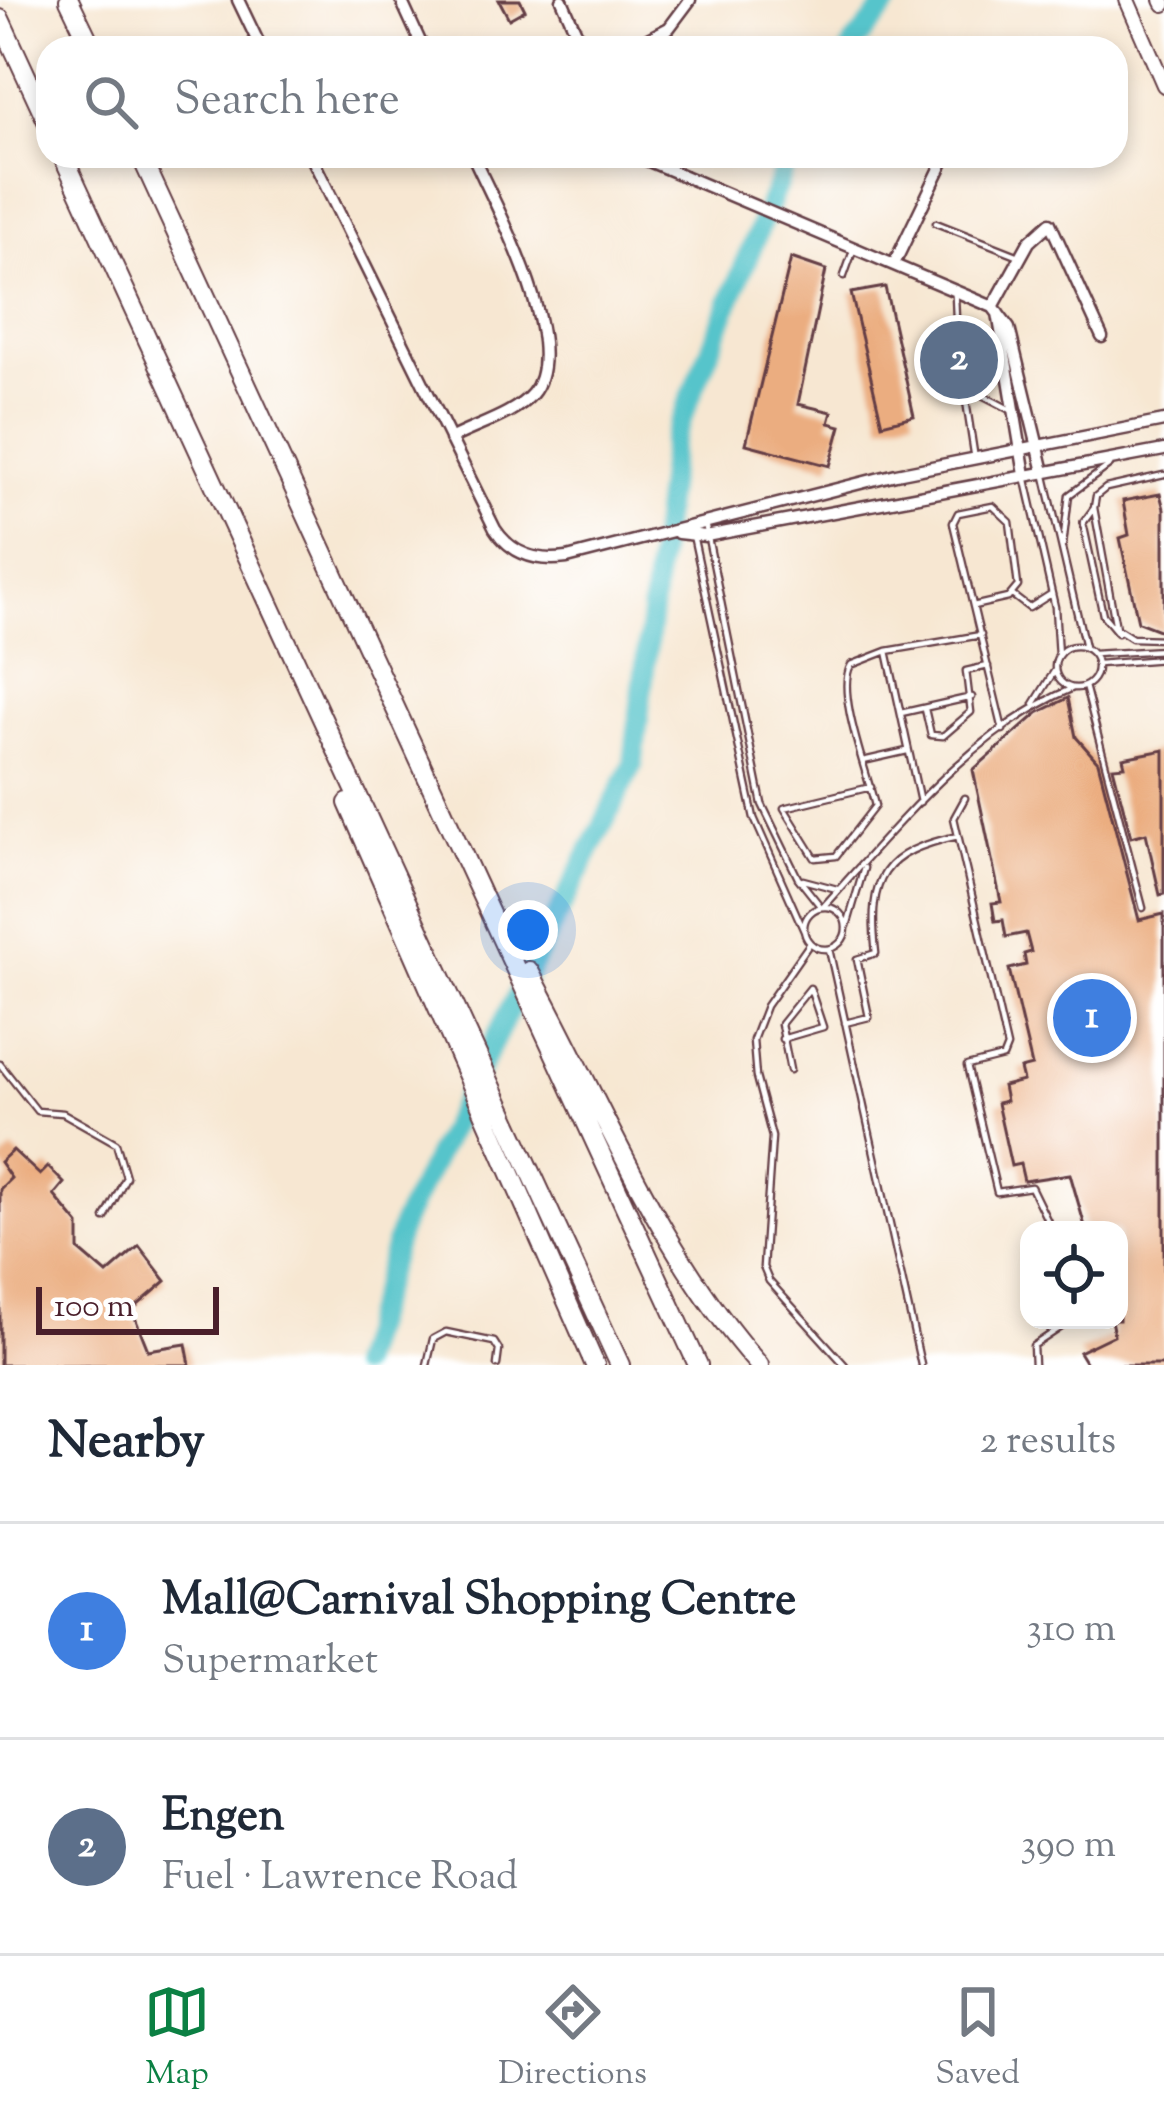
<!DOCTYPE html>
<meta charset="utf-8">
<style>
body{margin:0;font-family:"Sorts Mill Goudy",serif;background:#f6f6f7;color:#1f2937}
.controls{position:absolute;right:36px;bottom:36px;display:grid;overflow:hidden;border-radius:24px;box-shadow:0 6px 18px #0003}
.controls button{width:108px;height:108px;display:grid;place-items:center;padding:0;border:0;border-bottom:3px solid #e0e1e3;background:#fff;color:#1f2937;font:60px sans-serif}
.scale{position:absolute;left:36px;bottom:30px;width:183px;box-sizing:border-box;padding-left:12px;border:6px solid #4a1f2b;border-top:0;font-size:33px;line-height:42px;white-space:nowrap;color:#4a1f2b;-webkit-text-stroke:9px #fff;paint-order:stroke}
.you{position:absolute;left:528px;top:930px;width:42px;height:42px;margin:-30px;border:9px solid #fff;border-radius:50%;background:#1a73e8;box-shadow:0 0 0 18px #1a73e833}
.badge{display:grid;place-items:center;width:78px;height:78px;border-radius:50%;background:#0b8043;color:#fff;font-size:39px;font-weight:700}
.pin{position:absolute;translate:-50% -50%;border:6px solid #fff;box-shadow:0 3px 12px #0006}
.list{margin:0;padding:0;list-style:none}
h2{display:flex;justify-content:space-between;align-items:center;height:156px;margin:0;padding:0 48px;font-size:51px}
h2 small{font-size:39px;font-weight:400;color:#747a83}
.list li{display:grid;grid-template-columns:78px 1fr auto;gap:36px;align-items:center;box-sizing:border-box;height:216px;padding:0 48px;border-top:3px solid #e0e1e3}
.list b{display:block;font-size:45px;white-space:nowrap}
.list p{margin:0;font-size:39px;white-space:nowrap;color:#747a83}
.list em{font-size:39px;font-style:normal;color:#747a83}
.icon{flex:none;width:66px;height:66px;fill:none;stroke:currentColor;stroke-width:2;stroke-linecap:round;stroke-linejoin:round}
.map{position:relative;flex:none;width:1164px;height:1365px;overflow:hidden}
.search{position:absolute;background:#fff;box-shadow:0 6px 18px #0003;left:36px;right:36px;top:36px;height:132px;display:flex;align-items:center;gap:30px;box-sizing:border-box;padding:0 42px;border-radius:36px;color:#747a83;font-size:45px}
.sheet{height:588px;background:#fff}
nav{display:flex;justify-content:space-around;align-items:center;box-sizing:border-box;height:168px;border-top:3px solid #e0e1e3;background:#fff;font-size:33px;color:#747a83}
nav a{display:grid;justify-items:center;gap:6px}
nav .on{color:#0b8043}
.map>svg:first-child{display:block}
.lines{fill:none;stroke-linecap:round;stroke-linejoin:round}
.river{stroke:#56c4cb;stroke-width:21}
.building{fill:#ebad80}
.lane-casing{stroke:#643d44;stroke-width:9}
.street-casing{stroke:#643d44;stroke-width:15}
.secondary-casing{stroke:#643d44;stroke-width:18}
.highway-casing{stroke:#643d44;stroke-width:22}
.lane{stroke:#fff;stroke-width:4.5}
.street{stroke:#fff;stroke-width:10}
.secondary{stroke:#fff;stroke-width:14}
.highway{stroke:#fff;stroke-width:18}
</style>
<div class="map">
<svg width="1164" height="1365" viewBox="0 0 1164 1365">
<rect width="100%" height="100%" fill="#fff"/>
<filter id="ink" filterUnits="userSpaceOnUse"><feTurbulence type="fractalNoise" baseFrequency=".00833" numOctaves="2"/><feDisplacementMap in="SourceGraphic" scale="24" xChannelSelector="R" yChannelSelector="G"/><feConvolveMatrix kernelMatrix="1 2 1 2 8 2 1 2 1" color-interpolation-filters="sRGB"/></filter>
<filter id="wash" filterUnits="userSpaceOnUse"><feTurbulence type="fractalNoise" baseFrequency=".004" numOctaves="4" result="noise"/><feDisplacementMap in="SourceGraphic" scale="48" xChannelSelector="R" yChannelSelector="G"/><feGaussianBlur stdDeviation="2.7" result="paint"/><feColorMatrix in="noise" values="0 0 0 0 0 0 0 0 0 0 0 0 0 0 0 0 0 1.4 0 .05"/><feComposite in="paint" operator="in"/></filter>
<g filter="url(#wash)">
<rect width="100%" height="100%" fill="#f7e7d2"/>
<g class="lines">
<path class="river" d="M851,48L891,0
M358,1365L402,1223L633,765L672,443L789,156"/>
</g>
<g id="blocks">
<path class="building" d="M499,0H520L525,10L509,19Z
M791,258L826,270L798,404L832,412L829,423L841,426L830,466L746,444Z
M885,287L914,416L882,424L851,293Z
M974,339L981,370L960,369L947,379L939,348L958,350Z
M1160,494L1164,509V632L1138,622L1120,538L1129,535L1123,501Z
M1068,698L1076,737L1098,762L1139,920L1164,914V1365H1087L1079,1352L1114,1335L1111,1320H1119V1230H1086L1070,1174L1024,1181L1020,1164L1011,1166L997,1103L1006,1101L1003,1086L1023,1081L1020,1069L1032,1066L1009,969L1026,965L1024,954L1031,952L1026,933L1006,937L1003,920L995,921L992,903L1001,902L973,770L1038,713Z
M1164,750V894L1160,895L1146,833L1131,837L1113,767L1125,766L1123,758Z
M13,1150L40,1175L48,1167L64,1183L54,1195L79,1225V1250L107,1274L139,1246L166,1281L132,1310L148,1350L186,1344L190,1365H0V1189L11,1178L0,1162Z"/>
</g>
</g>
<g filter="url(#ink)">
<use href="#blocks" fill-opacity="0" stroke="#643d44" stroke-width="3"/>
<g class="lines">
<g class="lane-casing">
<path id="lane" d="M936,223L1017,255
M844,276L854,248
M955,295L957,343
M962,375L974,453
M963,385L1011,410
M1044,472L1085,647
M1164,475L1106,488L1096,496L1094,508L1116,628L1132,638L1164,639
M1026,480L1055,607L1058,656
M1094,508L1083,523L1103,615L1118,633
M705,523L762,804L798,878L821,907
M693,535L754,818L804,931
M1063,545L1069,495L1110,465
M1012,595L1029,608L1051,594
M973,606L1008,598L1018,586L1010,522L993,506L958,513L953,523L1003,730
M1055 667a21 21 0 1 1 42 0a21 21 0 1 1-42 0Z
M887,651L920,802
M1093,654L1164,650
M1098,664L1164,659
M1085,686L1143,908
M1034,704L1055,670
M925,709L931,735L943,736L971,712L966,671L988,666
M901,713L972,697
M863,761L907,751
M871,787L784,808L815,858L836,856L875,806C868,774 835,691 851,665L887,651L981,635
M965,798L954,818L1007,1047L1003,1057L967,1066L997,1192L1031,1187L1052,1230
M803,880L837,889
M804 928a21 21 0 1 1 42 0a21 21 0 1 1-42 0Z
M823,907C895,828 973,730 1073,688
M847,926L864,868
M810,943L766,1006L753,1040L756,1077L772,1137L763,1267L769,1281L845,1365
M829,949L921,1365
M845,1023L869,1017L857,959L876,953C867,877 883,852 958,836
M782,1039L823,1027L810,988L781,1024L790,1070
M0,1064L37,1111L63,1113L116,1143L126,1177L105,1218
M427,1365L433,1339L446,1332L494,1342L499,1350L497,1365
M1034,1365L1033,1346L1072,1320"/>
</g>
<g class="street-casing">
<path id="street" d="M238,0L261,48
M401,0L423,48
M562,0L583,48
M631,48L669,28L690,0
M1039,48L1042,47
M311,156L495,529C512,555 537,562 567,558L896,474L1164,421
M637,156L993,307L1009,328L1044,472
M894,264L946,156
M993,307L1029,242L1050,223L1102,337
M998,313L1025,475
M450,439C474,426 514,415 532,394C573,346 495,205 473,156
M678,533L706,536L1164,450"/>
</g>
<g class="secondary-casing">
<path id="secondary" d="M1127,0L1164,85
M1162,0L1164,4"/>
</g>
<g class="highway-casing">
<path id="highway" d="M69,0L92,48
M0,19L48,123
M63,156L620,1365
M141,156L698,1365
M348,803L595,1365
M529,971C601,1103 658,1251 759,1365"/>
</g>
<use href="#lane" class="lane"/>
<use href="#street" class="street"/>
<use href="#secondary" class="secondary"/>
<use href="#highway" class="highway"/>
</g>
</g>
</svg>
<div class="controls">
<button><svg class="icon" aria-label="locate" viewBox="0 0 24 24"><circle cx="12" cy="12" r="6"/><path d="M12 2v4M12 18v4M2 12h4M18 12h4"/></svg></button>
</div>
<div class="scale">100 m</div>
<div class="you"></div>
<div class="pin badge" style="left:1092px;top:1018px;background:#3f7fe0">1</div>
<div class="pin badge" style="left:959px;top:360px;background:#5c6f8a">2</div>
<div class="search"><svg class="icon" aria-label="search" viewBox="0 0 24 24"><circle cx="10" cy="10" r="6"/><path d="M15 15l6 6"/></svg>Search here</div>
</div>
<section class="sheet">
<h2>Nearby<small>2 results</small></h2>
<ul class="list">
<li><span class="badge" style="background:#3f7fe0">1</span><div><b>Mall@Carnival Shopping Centre</b><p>Supermarket</p></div><em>310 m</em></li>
<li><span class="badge" style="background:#5c6f8a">2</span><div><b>Engen</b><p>Fuel · Lawrence Road</p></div><em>390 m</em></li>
</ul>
</section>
<nav>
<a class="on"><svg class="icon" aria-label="map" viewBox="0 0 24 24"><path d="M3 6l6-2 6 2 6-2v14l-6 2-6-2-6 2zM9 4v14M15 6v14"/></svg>Map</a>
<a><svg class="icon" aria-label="directions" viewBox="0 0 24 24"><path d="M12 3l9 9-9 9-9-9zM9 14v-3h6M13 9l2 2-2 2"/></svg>Directions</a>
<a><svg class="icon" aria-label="saved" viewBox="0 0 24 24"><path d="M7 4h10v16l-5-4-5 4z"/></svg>Saved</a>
</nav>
